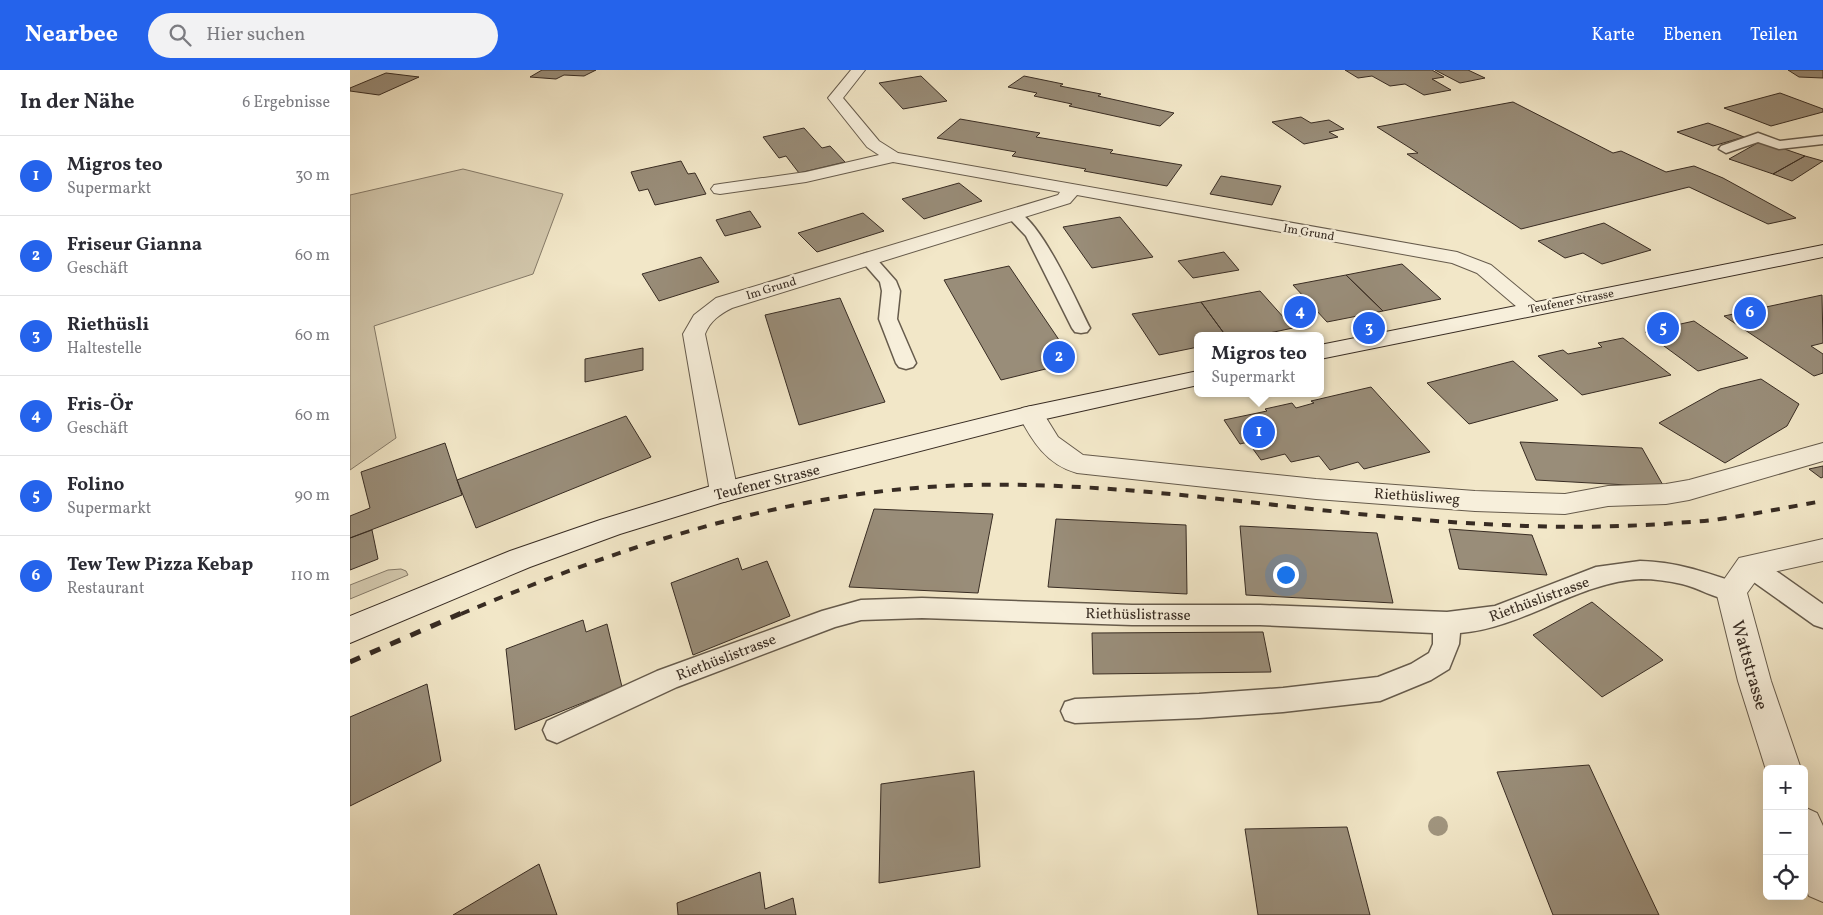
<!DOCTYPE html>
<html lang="de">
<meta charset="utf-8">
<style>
body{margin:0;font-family:Vollkorn,serif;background:#f2f2f3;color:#2b2b33}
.controls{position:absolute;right:15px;bottom:15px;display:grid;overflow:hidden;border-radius:8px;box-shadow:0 5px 20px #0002}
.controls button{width:45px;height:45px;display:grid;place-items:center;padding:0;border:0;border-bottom:1px solid #e1e1e2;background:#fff;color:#2b2b33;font:25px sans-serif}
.you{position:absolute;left:935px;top:504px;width:18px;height:18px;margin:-12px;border:4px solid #fff;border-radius:50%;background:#1a73e8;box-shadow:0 0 0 8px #1a73e833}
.badge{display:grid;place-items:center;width:32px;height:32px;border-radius:50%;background:#2563eb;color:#fff;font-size:16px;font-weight:700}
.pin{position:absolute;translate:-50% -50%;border:2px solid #fff;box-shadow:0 1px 5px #0006}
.popup{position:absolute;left:844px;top:262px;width:130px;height:65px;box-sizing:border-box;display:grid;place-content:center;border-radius:8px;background:#fff;filter:drop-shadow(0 1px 4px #0005);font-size:16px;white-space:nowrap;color:#7c7c81}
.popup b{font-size:19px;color:#2b2b33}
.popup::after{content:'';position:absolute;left:50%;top:100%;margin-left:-10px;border:10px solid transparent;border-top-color:#fff}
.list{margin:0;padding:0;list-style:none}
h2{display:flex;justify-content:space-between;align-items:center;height:65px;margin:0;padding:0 20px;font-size:21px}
h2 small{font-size:16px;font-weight:400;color:#7c7c81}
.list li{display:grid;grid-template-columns:32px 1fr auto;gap:15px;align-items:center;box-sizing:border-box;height:80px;padding:0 20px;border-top:1px solid #e1e1e2}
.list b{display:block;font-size:19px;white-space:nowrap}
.list p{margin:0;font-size:16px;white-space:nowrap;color:#7c7c81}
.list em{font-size:16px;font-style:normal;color:#7c7c81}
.icon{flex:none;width:28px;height:28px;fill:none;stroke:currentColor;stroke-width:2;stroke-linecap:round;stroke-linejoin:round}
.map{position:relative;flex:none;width:1473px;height:845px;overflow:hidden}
header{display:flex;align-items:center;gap:30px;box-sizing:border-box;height:70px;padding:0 25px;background:#2563eb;color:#fff}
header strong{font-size:24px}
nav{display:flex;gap:28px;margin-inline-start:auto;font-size:18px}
.search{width:350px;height:45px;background:#f2f2f3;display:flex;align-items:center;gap:12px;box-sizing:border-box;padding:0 18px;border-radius:28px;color:#7c7c81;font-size:19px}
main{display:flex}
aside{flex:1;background:#fff}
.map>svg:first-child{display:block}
.green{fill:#d2c7ac;stroke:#857a68}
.building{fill:#998d79;stroke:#382c23}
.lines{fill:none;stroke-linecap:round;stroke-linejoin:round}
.lane-casing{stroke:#665b4c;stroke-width:3}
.street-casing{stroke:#665b4c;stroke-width:2}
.secondary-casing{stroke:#382c23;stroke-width:2}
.lane{fill:#f7efdb;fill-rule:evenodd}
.street{fill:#f7efdb;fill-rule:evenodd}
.secondary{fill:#f7efdb;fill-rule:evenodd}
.rail-far1{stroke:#382c23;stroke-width:4;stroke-dasharray:9 9;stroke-linecap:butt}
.rail{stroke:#382c23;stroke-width:5;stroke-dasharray:11 11;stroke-linecap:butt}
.tree{fill:#a19680}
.labels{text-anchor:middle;stroke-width:5;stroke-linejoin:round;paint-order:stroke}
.far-street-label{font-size:12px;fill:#382c23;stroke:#f7efdb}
.street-label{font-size:15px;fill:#382c23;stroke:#f7efdb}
.near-street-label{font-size:18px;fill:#382c23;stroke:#f7efdb}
</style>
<header>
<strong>Nearbee</strong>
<div class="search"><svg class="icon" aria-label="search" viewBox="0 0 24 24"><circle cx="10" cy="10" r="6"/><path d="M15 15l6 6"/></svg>Hier suchen</div>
<nav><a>Karte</a><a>Ebenen</a><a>Teilen</a></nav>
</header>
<main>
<aside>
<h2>In der Nähe<small>6 Ergebnisse</small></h2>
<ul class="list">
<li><span class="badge">1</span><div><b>Migros teo</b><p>Supermarkt</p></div><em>30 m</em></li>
<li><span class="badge">2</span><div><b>Friseur Gianna</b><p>Geschäft</p></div><em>60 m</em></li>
<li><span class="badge">3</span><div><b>Riethüsli</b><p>Haltestelle</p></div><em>60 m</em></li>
<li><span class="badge">4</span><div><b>Fris-Ör</b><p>Geschäft</p></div><em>60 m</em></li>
<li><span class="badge">5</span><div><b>Folino</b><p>Supermarkt</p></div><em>90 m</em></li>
<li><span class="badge">6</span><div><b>Tew Tew Pizza Kebap</b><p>Restaurant</p></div><em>110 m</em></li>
</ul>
</aside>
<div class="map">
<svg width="1473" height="845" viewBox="0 0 1473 845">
<rect width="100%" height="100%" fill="#f2e7c8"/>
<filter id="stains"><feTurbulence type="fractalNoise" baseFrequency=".004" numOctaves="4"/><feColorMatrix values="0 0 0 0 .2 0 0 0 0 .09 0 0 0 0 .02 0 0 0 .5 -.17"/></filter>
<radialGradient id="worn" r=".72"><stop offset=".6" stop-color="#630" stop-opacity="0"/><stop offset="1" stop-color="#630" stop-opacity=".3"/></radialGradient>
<path class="green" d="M113,99L213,124L183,204L24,256L46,368L0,400V125Z
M51,499L56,501L58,505L0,529V515L38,500Z"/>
<path class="building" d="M192,0H246L234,6L214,5L206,9L180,7Z
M995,0H1082L1094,7L1082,9L1101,20L1074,25L1055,14L1040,16L1022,6L1008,8Z
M1085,0H1118L1135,8L1110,13Z
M1438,0H1473V8L1449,7Z
M36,3L69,7L29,25L0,21V18Z
M571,6L597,31L553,39L529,13Z
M674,6L713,14L710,16L751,24L748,26L824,43L810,56L719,36L722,34L684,26L687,23L658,17Z
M1430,23L1473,39V42L1421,56L1374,38Z
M1163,32L1263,83L1271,81L1316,102L1344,96L1373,108L1446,148L1418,154L1339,117L1171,159L1057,84L1068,83L1027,57Z
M951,47L961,53L979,50L994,59L979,62L988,67L954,74L922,52Z
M610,49L690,63L686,67L763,80L760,83L832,95L817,116L734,101L736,99L662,86L666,82L587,68Z
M1358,53L1374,59L1394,67L1363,76L1327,62Z
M454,58L472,78L480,76L495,92L449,103L436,86L429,88L413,67Z
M1411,71L1455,86L1423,104L1379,89Z
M1455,86L1473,91L1442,111L1423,104Z
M331,91L338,104L345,103L356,124L305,135L298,119L289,121L281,102Z
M871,106L931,116L922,135L860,124Z
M609,113L632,131L574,149L552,129Z
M400,141L411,157L375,166L366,150Z
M513,143L534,161L467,182L448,163Z
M770,147L803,187L742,198L713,157Z
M1254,153L1301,180L1252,194L1233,183L1215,188L1188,171Z
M874,182L889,200L843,208L828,191Z
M351,187L369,212L309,231L292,204Z
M1052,194L1091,229L1033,241L996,205Z
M659,196L724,292L651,310L594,210Z
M996,205L1033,241L977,252L943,215Z
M910,221L943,258L905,266H876L851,232Z
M1472,225L1473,273L1461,276L1473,284V303L1464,306L1374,246Z
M490,228L535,332L449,355L415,245Z
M851,232L876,266H848V277L809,285L782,244Z
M1344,251L1398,288L1348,301L1295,262Z
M1273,268L1321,305L1232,325L1188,286L1213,280L1218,284L1252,277L1248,273Z
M293,278V300L235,312V289Z
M1163,291L1208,330L1119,354L1077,313Z
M1411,309L1449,334L1437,356L1375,393L1309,353L1370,319Z
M1021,317L1080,382L1014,399L1008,392L980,400L969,386L941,392L935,384L911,390L898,372L890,374L874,350L917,341L915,339L942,333L946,338L964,333L961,331Z
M276,346L301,387L126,458L107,410Z
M1170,372L1292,378L1314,417L1186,410Z
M95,373L112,425L0,468V446L20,438L11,402Z
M1473,396V407L1471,408L1459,399Z
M524,439L643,444L628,523L499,517Z
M706,449L836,455L837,524L698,517Z
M890,456L1027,463L1043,533L896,525Z
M1099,459L1182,465L1197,505L1109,499Z
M22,460L28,489L0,500V468Z
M388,488L392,500L417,491L440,546L343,585L321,513Z
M1242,532L1313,590L1252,627L1183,565Z
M233,550L236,562L257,554L272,617L165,660L156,579Z
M913,562L921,602L743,604L742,563Z
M77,614L91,691L0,736V647Z
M1239,695L1282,788L1309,845H1203L1147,702Z
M624,701L630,797L529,813L531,714Z
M997,757L1020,845H908L895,759Z
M189,794L207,845H103Z
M410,802L415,839L443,828L446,845H328L327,833Z"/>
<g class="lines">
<g class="lane-casing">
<path id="lane" d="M1408,63L1430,71L1473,66V74L1429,79L1408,72L1376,83L1369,79L1371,76Z
M664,140C690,147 727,233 740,258L737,262L731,263L725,262L722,258L676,166L656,145L659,142Z
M517,183L523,185L546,211L550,221L547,249L566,293L563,297L556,299L549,297L546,293L529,249L532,221L530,212L509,188L511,185Z
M1400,487L1409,489L1473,534V558L1464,555L1391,503L1388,496L1391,489Z
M1290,491C1327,492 1355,502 1390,514L1394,521L1390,528C1371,534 1351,518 1332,514C1319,511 1305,509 1291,509C1227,512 1174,558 1110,563L1109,574L1099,599L1081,610L1030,631L933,642L849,648L725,653L715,650L711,641L715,632L725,629L849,624L933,618L1028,607L1061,594L1079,583L1083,574V563L910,555H782L572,548L511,550L485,557L327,617L207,673L197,669L193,660L197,651L307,601L472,541L511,530L572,528L782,535H910L1097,542L1145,536L1246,497Z"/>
</g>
<g class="street-casing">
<path id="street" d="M501,0H515L493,28L529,71L548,83L1107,182L1141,195L1193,238L1190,243L1182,244L1174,243L1127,203L1102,193L727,125L720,133L382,238C370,244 360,251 355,264L388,422L384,429L374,432L364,429L360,422L333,264L344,245L366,228L708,125L710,122L543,92L456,112L370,124L364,123L361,119L364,115L370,114L456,102L529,85L517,77L478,28Z
M681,336L690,338L708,367L733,385L966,409L1125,421L1215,424L1258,416L1316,414L1339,410L1473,373V391L1339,430L1316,434L1258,436L1215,444L1125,441L966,429L727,403C697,395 682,371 668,344L672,338Z
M1473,469V491L1410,505L1397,523L1421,611L1451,699H1417V703L1388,611L1366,521L1389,488Z
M1454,737L1467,743L1473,756V832L1459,826L1454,815Z"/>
</g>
<g class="secondary-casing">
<path id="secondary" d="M1473,175V187L970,289V275Z
M848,301V315L682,352L377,431L270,464L180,497L0,573V546L160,481L250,450L374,412L681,336Z"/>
</g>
<use href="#lane" class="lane"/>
<use href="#street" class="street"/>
<use href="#secondary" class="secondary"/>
<path class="rail-far1" d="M111,544C274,475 443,419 621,415C799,411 977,448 1155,455C1208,458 1261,457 1315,454C1333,452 1352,452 1370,449C1405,444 1439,437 1473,431"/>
<path class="rail" d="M0,592L114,542"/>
</g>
<circle class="tree" cx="1088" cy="756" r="10"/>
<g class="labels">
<g class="far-street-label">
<text transform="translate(959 162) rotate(10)" y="4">Im Grund</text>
<text transform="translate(421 218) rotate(-17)" y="4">Im Grund</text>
<text transform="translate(1221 231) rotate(-11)" y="4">Teufener Strasse</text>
</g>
<g class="street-label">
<text transform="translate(417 412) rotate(-14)" y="5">Teufener Strasse</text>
<text transform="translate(1067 426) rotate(4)" y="5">Riethüsliweg</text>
<text transform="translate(1189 529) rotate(-20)" y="5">Riethüslistrasse</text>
<text transform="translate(788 544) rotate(1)" y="5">Riethüslistrasse</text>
<text transform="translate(376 587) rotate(-21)" y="5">Riethüslistrasse</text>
</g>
<g class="near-street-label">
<text transform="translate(1400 595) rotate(74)" y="6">Wattstrasse</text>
</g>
</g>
<rect width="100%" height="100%" filter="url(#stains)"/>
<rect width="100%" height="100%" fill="url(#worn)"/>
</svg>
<div class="controls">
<button>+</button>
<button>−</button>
<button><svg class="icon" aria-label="locate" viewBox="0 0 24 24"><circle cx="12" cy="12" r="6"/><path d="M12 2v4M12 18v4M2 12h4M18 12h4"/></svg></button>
</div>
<div class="you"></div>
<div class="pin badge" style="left:909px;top:362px">1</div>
<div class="popup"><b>Migros teo</b>Supermarkt</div>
<div class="pin badge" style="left:709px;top:287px">2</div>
<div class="pin badge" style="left:1019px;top:258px">3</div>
<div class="pin badge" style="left:950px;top:242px">4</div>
<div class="pin badge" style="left:1313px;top:258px">5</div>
<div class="pin badge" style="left:1400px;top:243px">6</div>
</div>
</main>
